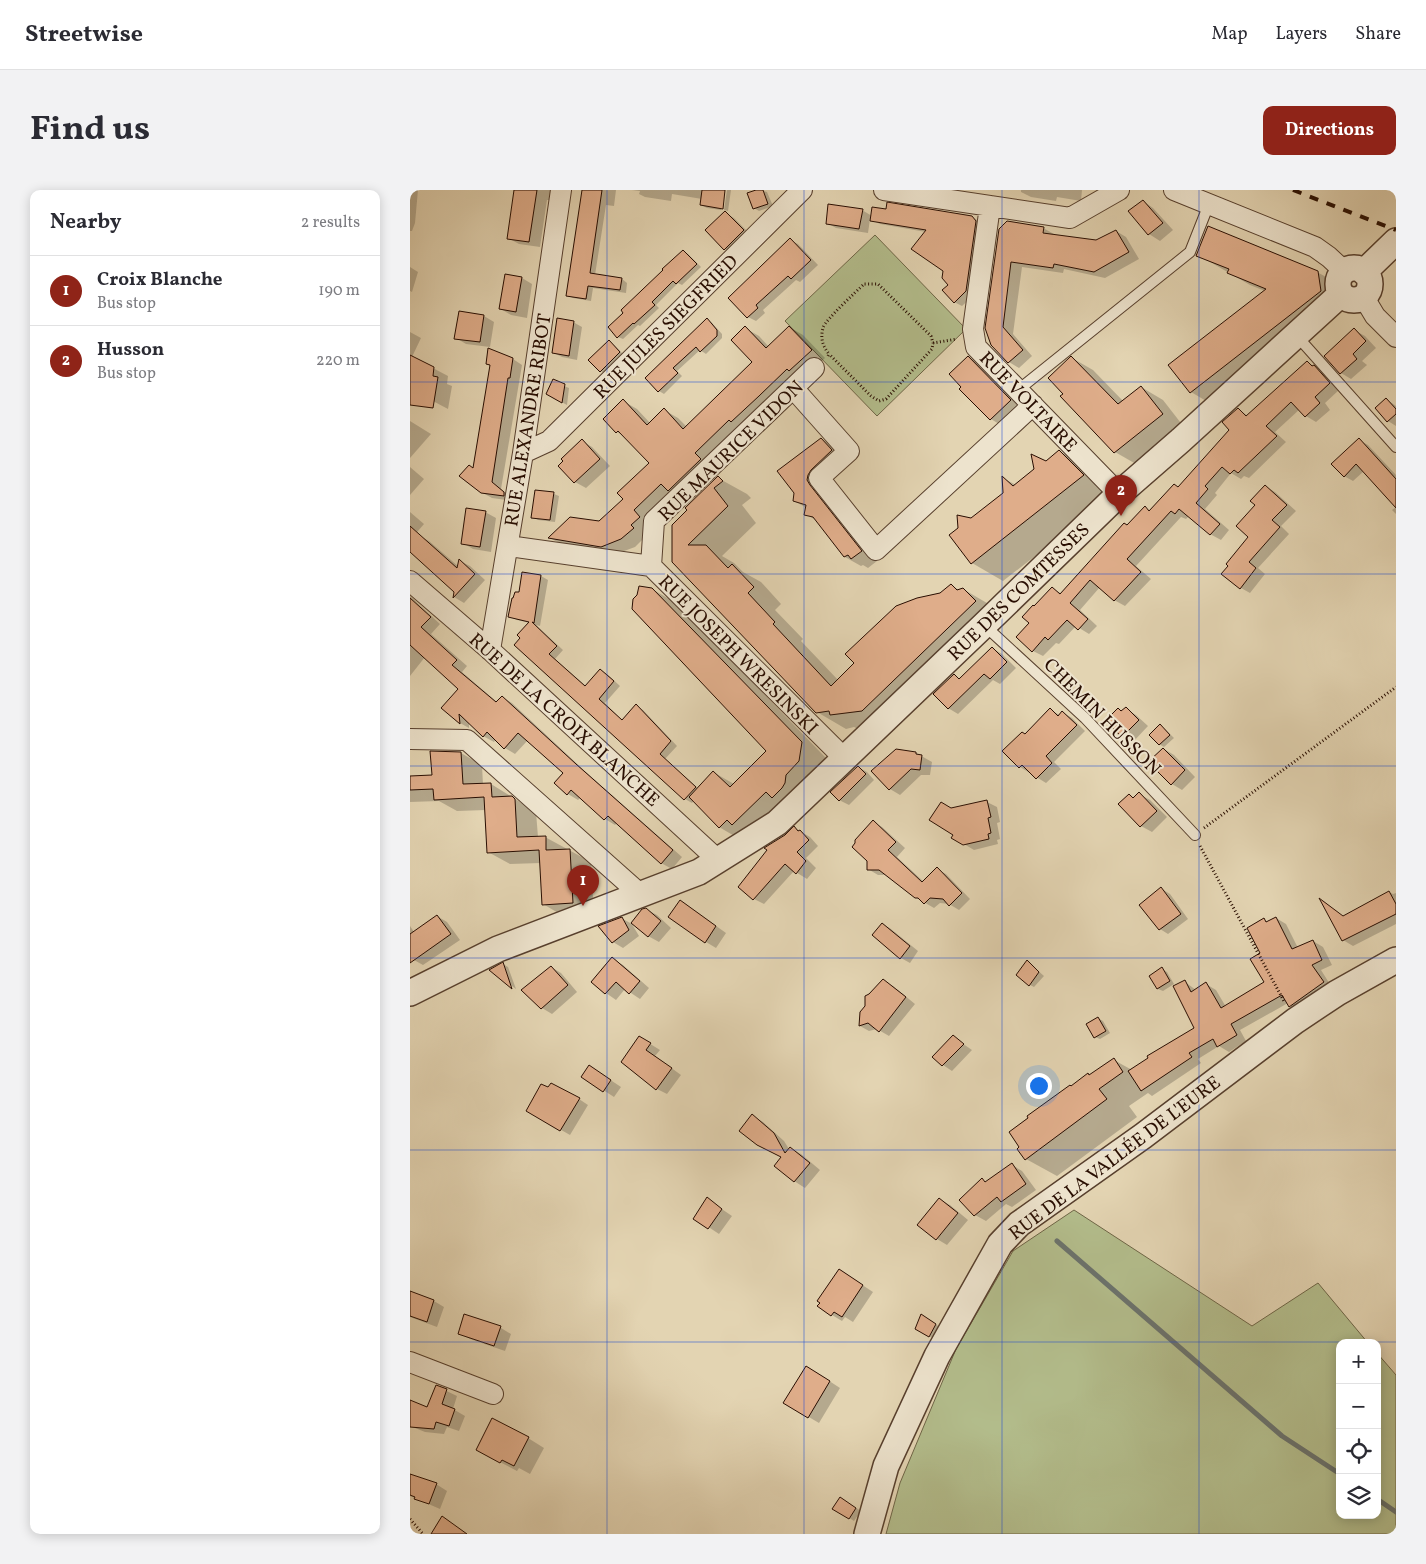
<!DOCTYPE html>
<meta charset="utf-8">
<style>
body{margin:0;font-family:Vollkorn,serif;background:#f2f2f3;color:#2b2b33}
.controls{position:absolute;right:15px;bottom:15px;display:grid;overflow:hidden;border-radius:10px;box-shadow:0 2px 12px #0003}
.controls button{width:45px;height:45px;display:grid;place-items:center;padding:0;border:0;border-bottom:1px solid #e1e1e2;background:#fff;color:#2b2b33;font:25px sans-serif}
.you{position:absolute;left:628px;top:895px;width:18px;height:18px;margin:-12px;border:4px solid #fff;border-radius:50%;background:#1a73e8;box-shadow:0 0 0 8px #1a73e833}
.badge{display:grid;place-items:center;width:32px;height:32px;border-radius:50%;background:#8f2418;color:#fff;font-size:16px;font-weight:700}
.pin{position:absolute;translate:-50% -41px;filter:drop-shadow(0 1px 2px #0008)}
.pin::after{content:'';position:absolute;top:26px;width:18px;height:15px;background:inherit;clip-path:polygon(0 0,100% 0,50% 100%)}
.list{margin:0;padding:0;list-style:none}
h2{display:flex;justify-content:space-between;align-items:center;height:65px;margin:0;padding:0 20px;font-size:21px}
h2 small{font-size:16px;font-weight:400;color:#7c7c81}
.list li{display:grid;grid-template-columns:32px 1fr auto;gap:15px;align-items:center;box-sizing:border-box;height:70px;padding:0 20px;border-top:1px solid #e1e1e2}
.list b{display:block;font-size:19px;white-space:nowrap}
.list p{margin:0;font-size:16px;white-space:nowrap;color:#7c7c81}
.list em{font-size:16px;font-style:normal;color:#7c7c81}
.icon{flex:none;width:28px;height:28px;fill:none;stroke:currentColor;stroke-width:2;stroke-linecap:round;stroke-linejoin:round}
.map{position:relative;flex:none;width:986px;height:1344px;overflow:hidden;border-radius:10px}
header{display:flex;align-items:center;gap:30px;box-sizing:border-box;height:70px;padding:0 25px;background:#fff;border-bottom:1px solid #e1e1e2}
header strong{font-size:24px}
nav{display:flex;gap:28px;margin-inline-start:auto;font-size:18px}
.intro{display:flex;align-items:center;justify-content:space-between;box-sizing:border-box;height:120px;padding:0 30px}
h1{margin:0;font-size:35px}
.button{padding:12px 22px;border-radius:10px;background:#8f2418;color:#fff;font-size:18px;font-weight:700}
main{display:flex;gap:30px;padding:0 30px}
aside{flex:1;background:#fff;border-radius:10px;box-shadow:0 2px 12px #0003}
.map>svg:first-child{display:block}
.green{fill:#b3bd8c;stroke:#6e6546}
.shadow{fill:#0003}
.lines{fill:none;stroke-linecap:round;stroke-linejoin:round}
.stream{stroke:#6b736d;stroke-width:5}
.building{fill:#dfad8a;stroke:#280d01}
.service-casing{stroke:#573f2d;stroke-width:12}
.minor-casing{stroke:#573f2d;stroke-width:22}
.tertiary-casing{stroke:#573f2d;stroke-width:28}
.path{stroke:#280d01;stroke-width:3;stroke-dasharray:1 2.5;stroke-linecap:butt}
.service{stroke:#ede3cd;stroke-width:10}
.minor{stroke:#ede3cd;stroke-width:20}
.tertiary{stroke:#ede3cd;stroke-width:25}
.rail{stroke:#280d01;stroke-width:4;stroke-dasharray:9 9;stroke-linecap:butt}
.grid{fill:none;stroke:#1d4ed8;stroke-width:1;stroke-opacity:0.55}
.labels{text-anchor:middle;stroke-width:4;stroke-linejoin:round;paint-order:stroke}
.street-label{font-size:19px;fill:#280d01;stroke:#ede3cd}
</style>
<header>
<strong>Streetwise</strong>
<nav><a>Map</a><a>Layers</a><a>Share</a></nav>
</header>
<div class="intro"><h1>Find us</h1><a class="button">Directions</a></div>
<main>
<aside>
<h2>Nearby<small>2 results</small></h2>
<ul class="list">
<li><span class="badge">1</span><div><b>Croix Blanche</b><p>Bus stop</p></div><em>190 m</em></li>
<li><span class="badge">2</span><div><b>Husson</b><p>Bus stop</p></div><em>220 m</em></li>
</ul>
</aside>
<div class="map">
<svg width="986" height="1344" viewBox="0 0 986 1344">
<rect width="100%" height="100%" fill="#e3d4b2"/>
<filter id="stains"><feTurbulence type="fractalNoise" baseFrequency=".004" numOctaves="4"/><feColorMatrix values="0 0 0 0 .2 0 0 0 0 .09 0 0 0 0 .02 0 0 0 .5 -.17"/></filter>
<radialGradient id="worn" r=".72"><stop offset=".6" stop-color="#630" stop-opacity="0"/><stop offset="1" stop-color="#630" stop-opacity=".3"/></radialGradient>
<path class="green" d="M465,45L556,139L467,226L375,131Z
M664,1020L842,1136L908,1093L958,1153H930V1325H967V1163L986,1185V1344H476L490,1293L546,1159L603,1061Z"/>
<path class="shadow" d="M0,0H8L5,33L2,41H0Z
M106,0H142L140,10H137L130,57L109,54L98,48Z
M173,0H206L204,16L196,15L185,85L212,89L217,93L216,103L183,98L181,111L163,108L157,105Z
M222,0H314L311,20L297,18L291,15L292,9L262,4L261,11L235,7L229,4L230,1Z
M317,0H321L318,21L314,20Z
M350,0L357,2L363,16L349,21L344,18Z
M611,0H672L671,11L647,7L646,11L621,7L611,2Z
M733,11L743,18L763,40L750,51L739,44L720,22Z
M452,20L462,26L477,21L562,27L570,32L564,105L552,116L544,112L534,80L516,42L470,34L460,29L458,43L426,38L417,33Z
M316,23L324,28L342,46L324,64L315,59L297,40Z
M598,32L633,38L644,44L643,45L686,51L706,41L716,47L729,69L695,88L654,79L653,83L612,77L603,144L622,166L609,178L599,172L582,155Z
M380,50L388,54L408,75L390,92L386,90L353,120L355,123L346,131L338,127Z
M273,61L278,64L291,77L272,95L268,93L246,115L249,118L230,136L228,135L213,149L208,147Z
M788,65L907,82L929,94L803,215L781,202L760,175L855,101L840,95Z
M0,77L8,82L2,102L0,101Z
M96,86L112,88L122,94L117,128L101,125L91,119Z
M74,126L84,132L80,157L56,154L46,148Z
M297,130L302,133L312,144V148L296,164L290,160L267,181L272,186L254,204L249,201L237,188Z
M163,132L172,137L167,170L152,167L144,163Z
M379,137L393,145L415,168L225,357L206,364L153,355L140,348L189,333L214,309L241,273L216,247L207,242L213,211L227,219L240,233L254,220L268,228L277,237L344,172L335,138L349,146L359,157Z
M944,140L955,146L966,158L952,171L957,175L941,189L931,183Z
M0,142L11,148L2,167L38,186L37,194L42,196L38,219L0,199Z
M199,152L204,155L215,166L195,184L191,181L180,170Z
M558,167L574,176L617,220L597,239L581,229Z
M662,168L683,180L713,211L731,197L753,210L774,237L726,274L705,262L655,204Z
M103,169L112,175L91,299L104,309L103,311L82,308L71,302L64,280L81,176L77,174Z
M897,172L914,182L929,200L915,213L920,220L906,232L896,226L890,219L865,242L876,252L839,288L834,286L831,289L821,283L805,303L807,305L795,319L819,340L811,350L800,344L779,326L776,329L771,327L726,376L741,389L715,416L704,410L690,397L670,420L687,436L679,444L666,436L649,454L646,453L633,466L623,461L621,432L642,398L652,404L735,318L741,321L770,298L821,240L828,219L838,226Z
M154,196L159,198L157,215L137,204Z
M976,209L986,216V236L978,231Z
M0,231L21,244L0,268Z
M412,249L428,259L417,289L416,306L467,371L458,378L453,375L451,376L435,367L407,331L396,324L397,318L384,311Z
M949,250L958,255L986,285V316L954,281L943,291L934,286Z
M172,251L182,257L200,276L176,298L165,292Z
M649,261L681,279L705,304L593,391L562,373L550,339L594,304L593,288L606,295Z
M0,277L14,289L0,305Z
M308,288L337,304L341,308L332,315L346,333L312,366L324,373L333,382L351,392L371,414L365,420L393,449L391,451L428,490L541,395L549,400L553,399L582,416L450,540L444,537L436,539L407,522L263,372Z
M855,296L865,302L886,321L871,336L879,344L848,378L855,384L840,403L831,398L846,315Z
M126,301L144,304L149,306L145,332L128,330L123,327Z
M986,317V324L982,320Z
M0,322L14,334L2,348H0Z
M75,322L86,328L81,362L63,359L53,353Z
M8,345L19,351L49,377L50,371L60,376L75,390L54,413L44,407L45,401L0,361V354Z
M114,383L131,386L138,390L130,436L126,435L153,460L145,469L176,496L191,480L197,484L210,496L195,513L213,531L227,516L233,520L267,556L255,569L289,599L303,582L324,594L358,561L242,399L266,413L415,567L412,585L333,651L309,637L284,610L282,613L275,609L112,448L120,433L107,430L100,426L110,404Z
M0,406L30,434L21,444L57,476L52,482L87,512L92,507L102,513L176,582L272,667L262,679L251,673L207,633L205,635L195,629L171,607L168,610L158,604L155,583L118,550L105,564L95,558L86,549L84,552L73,546L59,532V538L50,533L33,518L50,499L15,467L0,486Z
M582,458L592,464L606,478L590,494L583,490L548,524L538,518L544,486L550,489Z
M716,519L726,525L738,536L723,552L712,546V522Z
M640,520L650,525L652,522L662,528L675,541L644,572L651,579L636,593L610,577L615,545Z
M750,536L755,539L764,548L754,557L749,554Z
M754,559L764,565L785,587L772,600L762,594Z
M51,563L72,575L73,595L81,594L126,622L128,647H135L181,672L184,725L155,727L133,714L131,673L100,674L78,662L76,620L47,621L29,611L0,612V587L23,586Z
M506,563L522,572L520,585H511L490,605L480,599L462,581Z
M448,577L457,582L464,590L439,615L429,610Z
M729,604L740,610L757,627L742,642L731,636L719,605L724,609Z
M577,612L587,617L590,632L587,633L590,649L587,650L588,654L564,660L554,654L545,645L541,619Z
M463,632L472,637L495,658L487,667L514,692L527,679L536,684L560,709L549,720L539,714L530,713L524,718L505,707L477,685H468L458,679Z
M385,638L400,647L408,656L396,668L406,678L397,689L384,681L354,714L344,709L375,646Z
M752,699L760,704L778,729L758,744L750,739Z
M979,702L983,704L986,703V734L943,756L933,750L912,711L920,716V718L937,730Z
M271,711L316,743L306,758L296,752Z
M236,719L247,725L261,738L249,752L238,746Z
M27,726L37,732L50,750L13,775L4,770L0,765V736L4,742Z
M211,728L222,734L229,746L213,758L203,752Z
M866,728L876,734L888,758L903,751L913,757L922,775L911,780L923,799L890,822L880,816L878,813L830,840L836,851L819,862L809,856L788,869L791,873L742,906L738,903L719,916L727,927L647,986L616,969L611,957L600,942L632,916L704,870L722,880L785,838L775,792L786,800L796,794L806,800L816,817L855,793L852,764L854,730L859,732Z
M473,734L481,739L508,761L500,773L491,768L464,745Z
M202,769L213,775L239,798L230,809L215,799L206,810L196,803L182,792Z
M618,772L634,786L624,797L620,795Z
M93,774L98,777L106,799L81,780Z
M141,777L151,783L167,802L142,824L132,818Z
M752,779L757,782L764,794L753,801L748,799Z
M473,791L483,796L505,814L479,846L467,839L459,841L450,836L459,805Z
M688,828L693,831L700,843L690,849L685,847Z
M229,847L250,860L245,866L271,885L257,904L247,899L213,872Z
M543,847L562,860L542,881L533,875L524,867Z
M190,883L211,897L204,907L173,887Z
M169,909L178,915L160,945L118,921Z
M343,926L353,932L374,951L379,959L380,958L391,964L410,980L395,998L384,991L373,967Z
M602,975L612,981L626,1000L602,1017L596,1014L576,1031L565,1025L551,1010L572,990L577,993Z
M297,1009L322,1026L309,1044L285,1028Z
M529,1009L540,1015L558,1030L537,1055L527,1049Z
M440,1087L463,1102L443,1132L435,1127L432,1131L422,1125Z
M0,1103L24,1111L34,1117L27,1137L0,1127Z
M55,1126L91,1138L101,1144L95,1161L60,1149L49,1143Z
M522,1132L536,1141L530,1152L517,1145Z
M407,1183L430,1198L409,1233L375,1213Z
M26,1196L47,1206L43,1219L55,1226L49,1241L37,1237L34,1244L15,1242L0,1236V1212L18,1218Z
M118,1248L134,1258L120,1284L109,1278L107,1281L84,1269Z
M0,1286L26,1294L37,1301L30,1319L0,1306Z
M435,1311L451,1321L444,1331L424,1318Z"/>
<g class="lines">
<path class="stream" d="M647,1051L872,1246L930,1284
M967,1309L986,1322"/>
</g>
<path class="building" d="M104,0H127L119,52L97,49Z
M172,0H192L180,83L212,88L210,100L178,96L176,109L156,106Z
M292,0H315L313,19L290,15Z
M346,0H353L358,14L343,19L337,3Z
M733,10L753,33L738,45L718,21Z
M477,12L562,26L566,31L556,101L544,113L532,100L538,95L532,88L533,81L501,59L516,40L460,31L462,17L476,19Z
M418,14L453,19L449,39L416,34Z
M315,21L334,40L314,60L295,40Z
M597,31L634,37L633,43L686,50L706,40L719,62L684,82L644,74L643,78L601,72L593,137L613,160L598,173L581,155L575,138L589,39Z
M798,36L908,81L911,101L780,203L758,175L856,99L817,83L819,79L786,66Z
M380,48L401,70L381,89L378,86L346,115L348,118L337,128L318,108Z
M273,60L287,74L266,94L263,91L242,112L245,115L224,134L223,133L207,148L198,137L213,123L211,120L253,80L252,79Z
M95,84L112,87L106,122L89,119Z
M49,121L74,125L70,152L44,149Z
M147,128L164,131L159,166L142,163Z
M297,128L307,140V146L290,162L286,157L263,178L268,183L248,202L235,188Z
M335,136L356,158L379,136L402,160L379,181L377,179L349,206L321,232L319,230L285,263L291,269L258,301L251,294L224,320L230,327L221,335L224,338L211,349L191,357L138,348L160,327L189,331L213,309L207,303L239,273L208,241L206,243L193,229L213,209L237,235L254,218L273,239L342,172L321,150Z
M944,138L956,151L943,164L947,169L930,184L914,166Z
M199,150L210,162L190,182L178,170Z
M78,158L103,168L100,188H98L82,292L94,302V306L71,303L49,286L59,275L63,278L80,175L76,174Z
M0,165L24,177L23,186L28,187L23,218L0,215Z
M558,166L601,210L580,230L549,199L551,197L539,184Z
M661,166L708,214L731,196L753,224L704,263L650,206L653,204L638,188Z
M897,171L902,176L904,175L920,193L905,207L910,213L895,227L881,212L856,236L867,246L828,283L824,280L820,284L812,277L795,296L798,299L786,313L810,334L800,345L769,319L765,324L761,321L717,369L731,382L704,411L680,390L660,413L678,429L668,440L657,430L638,450L635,447L622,462L606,447L619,433L612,427L623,415L624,416L642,397L650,404L714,333L717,335L735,316L739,321L764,294L768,297L819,240L812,232L828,218L836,226Z
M143,189L155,194L152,213L136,204Z
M976,208L986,219V224L977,232L965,218Z
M411,248L422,260L401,280L398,285L397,290L400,295L452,361L441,369L438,365L434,367L403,327L394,325L396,315L383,311L384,303L367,281Z
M949,248L986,289V318L946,274L934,287L921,274Z
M172,249L190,269L164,293L148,276L153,271L151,269Z
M649,260L674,285L561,374L539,345L548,338L547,325L561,328L593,303L592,286L603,296L624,279L621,264L636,271Z
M308,286L313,291L304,298L318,316L278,355H296L318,378L322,374L344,397L338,403L365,432L363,434L421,496L444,473L435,464L486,416L507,408L530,403L541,394L547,400L553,398L566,411L452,521L420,525L419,521L406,523L262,372V335L277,320L275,318Z
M855,295L877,315L862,330L870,337L839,372L846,378L830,399L811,384L818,376L816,374L838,347L826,336L845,315L840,311Z
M125,300L144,302L140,330L121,328Z
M56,318L76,321L70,357L51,354Z
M0,336L47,378L49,369L65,384L43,408L44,402L0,362Z
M112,382L131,385L124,433L122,432L147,456L139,464L175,496L190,479L204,491L189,509L212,530L226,514L261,551L250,564L286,597L274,610L104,455L110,448L107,445L119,432L98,427L102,408H103L105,402H109Z
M229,396L242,398L392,552L389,571L376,585L375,593L372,598L362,608L356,602L322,635L317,630L309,638L279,607L303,581L320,597L356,561L222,419L223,409L227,405Z
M0,408L21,427L11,437L47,470L42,475L86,512L92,506L166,574L263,660L251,674L198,626L194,630L161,600L157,605L144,593L153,583L108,543L94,559L77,542L73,547L49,524L50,534L31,518L48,499L0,455Z
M582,457L597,472L580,489L574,484L538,519L523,504L544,484L549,489Z
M716,517L729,530L712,547L695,531L708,518L711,521Z
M640,518L648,526L652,521L667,535L636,566L642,573L626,589L612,575L609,578L592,561L612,542L615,544Z
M750,534L760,545L749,555L739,545Z
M753,558L775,580L761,595L738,572Z
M486,559L506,562V564L512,565L510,580L501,579L479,600L461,581Z
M20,561L51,562L53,594L81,593L82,607L102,606L105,609L107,647L136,646V660L160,659L163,713L132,715L129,660L77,663L74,607L24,610L23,599L0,600V586L22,585Z
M448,576L456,584L429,611L420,602Z
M729,602L747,621L730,637L708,614L719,604L723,608Z
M577,610L581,627L578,628L581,643L578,644L579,649L553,655L541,648L543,645L519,630L531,612L541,618Z
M463,630L486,652L478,660L512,692L527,677L552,703L539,716L533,709L520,708L514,714L508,708H505L469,680H457V671L442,657L445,653V650Z
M384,636L388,641L390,640L399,650L387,662L396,671L386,684L375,674L343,710L328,697L357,660L354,658L375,645Z
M751,697L771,724L749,740L729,715Z
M979,701L986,714V724L932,751L909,708L933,726Z
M270,710L306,736L295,753L258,727Z
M236,718L251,731L238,747L221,733L232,719Z
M27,725L41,744L0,773V744Z
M212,727L219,740L202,753L188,736Z
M866,727L882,759L903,750L912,770L902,775L914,792L879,817L872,805L821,834L827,845L807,857L803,849L779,863L782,867L731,901L718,881L738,868L737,866L784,838L763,796L775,790L781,802L796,792L811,818L854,792L840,769L850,763L837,738L854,728L856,732Z
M472,733L500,756L490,769L462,745Z
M202,767L230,791L219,804L206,792L195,804L181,792Z
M617,770L629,782L619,796L606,785Z
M93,772L102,799L79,780Z
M141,776L158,795L131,819L111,800Z
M752,777L760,791L747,799L739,786Z
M473,789L496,807L469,842L458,833L449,836L450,822L455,816V806L459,804Z
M688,827L696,841L684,848L676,834Z
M543,845L554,854L532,876L522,867Z
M229,846L241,853L236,860L262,878L246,900L211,872Z
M704,868L713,882L689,899L697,909L615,970L607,959L609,957L599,942L618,928L617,926L660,895L661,896L678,883L679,885Z
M179,875L201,890L193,902L171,887Z
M141,893L170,908L150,941L116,921L131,894L138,897Z
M342,924L364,943L375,963L380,957L400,973L384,992L364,976L371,967L347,955L329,941Z
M602,973L616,994L591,1012L587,1007L564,1026L549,1010L572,988L575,992Z
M297,1007L312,1019L298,1039L283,1029Z
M529,1008L548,1023L526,1050L507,1035Z
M429,1079L453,1095L432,1127L424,1122L421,1126L407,1116L410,1113L407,1111Z
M0,1101L24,1110L17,1132L0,1126Z
M54,1124L91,1136L84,1156L48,1144Z
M511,1124L526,1134L519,1147L505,1139Z
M396,1176L420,1191L398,1228L373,1213Z
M26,1195L37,1199L32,1214L45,1219L39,1236L26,1232L24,1239L0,1237V1210L17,1217Z
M82,1228L119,1247L104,1276L92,1270L90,1273L66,1260Z
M0,1284L27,1293L19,1314L4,1309L5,1307L0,1305Z
M430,1307L446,1318L439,1329L422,1319Z
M32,1326L57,1344H21Z"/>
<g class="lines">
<g class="service-casing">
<path id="service" d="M886,145L986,257
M608,200L780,62L799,14
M574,435L675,528L785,645"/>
</g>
<g class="minor-casing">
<path id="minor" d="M474,0L660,28L709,0
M764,0L905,57L919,67L934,81
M580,16L563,139L566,157L709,304
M953,106L965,126L986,147
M383,198L439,261L409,288L466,360L623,215
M113,263L139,251L392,0
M98,356L241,376L435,569
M241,376L244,331L404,178
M0,391L80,460L308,670
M80,460L113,263L151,0
M0,549L57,550L230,704
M0,1172L83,1204"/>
</g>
<g class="tertiary-casing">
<path id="tertiary" d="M928 94a16 16 0 1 1 32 0a16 16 0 1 1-32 0Z
M954,82L986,51
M0,803L88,759L289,682L367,633L574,435L709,304L771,250L931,104
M457,1344L476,1276L527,1166L590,1054L609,1034L733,946L885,831L927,803L986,770"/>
</g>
<path class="path" d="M523,153L547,149
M418,166L419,164C413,156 410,149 413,138C415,130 446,102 454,94H468L521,146L523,153L522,159L476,209L469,211L461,206L419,164
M794,638L986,497
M790,656L875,813
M0,1329L13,1344"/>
<use href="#service" class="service"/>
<use href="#minor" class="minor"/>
<use href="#tertiary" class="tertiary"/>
<path class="rail" d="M883,0L986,40"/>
</g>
<path class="grid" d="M197,0V1344M394,0V1344M592,0V1344M789,0V1344M0,192H986M0,384H986M0,576H986M0,768H986M0,960H986M0,1152H986"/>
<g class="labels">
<g class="street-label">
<text transform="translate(255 136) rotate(-45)" y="7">RUE JULES SIEGFRIED</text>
<text transform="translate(619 211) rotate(46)" y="7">RUE VOLTAIRE</text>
<text transform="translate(117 230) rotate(-81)" y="7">RUE ALEXANDRE RIBOT</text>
<text transform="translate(320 260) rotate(-44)" y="7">RUE MAURICE VIDON</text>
<text transform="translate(608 401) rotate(-44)" y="7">RUE DES COMTESSES</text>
<text transform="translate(329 464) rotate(45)" y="7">RUE JOSEPH WRESINSKI</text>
<text transform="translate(693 526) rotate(45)" y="7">CHEMIN HUSSON</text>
<text transform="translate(155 529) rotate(42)" y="7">RUE DE LA CROIX BLANCHE</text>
<text transform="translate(704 967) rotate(-37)" y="7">RUE DE LA VALLÉE DE L'EURE</text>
</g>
</g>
<rect width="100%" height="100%" filter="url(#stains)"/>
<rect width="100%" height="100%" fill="url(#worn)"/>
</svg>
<div class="controls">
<button>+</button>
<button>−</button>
<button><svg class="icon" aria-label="locate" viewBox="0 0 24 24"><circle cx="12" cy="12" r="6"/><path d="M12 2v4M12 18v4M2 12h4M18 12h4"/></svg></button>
<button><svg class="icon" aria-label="layers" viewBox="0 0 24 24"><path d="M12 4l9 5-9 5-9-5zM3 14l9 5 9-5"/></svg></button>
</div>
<div class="you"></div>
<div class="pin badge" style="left:173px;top:716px">1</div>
<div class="pin badge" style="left:711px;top:326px">2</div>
</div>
</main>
